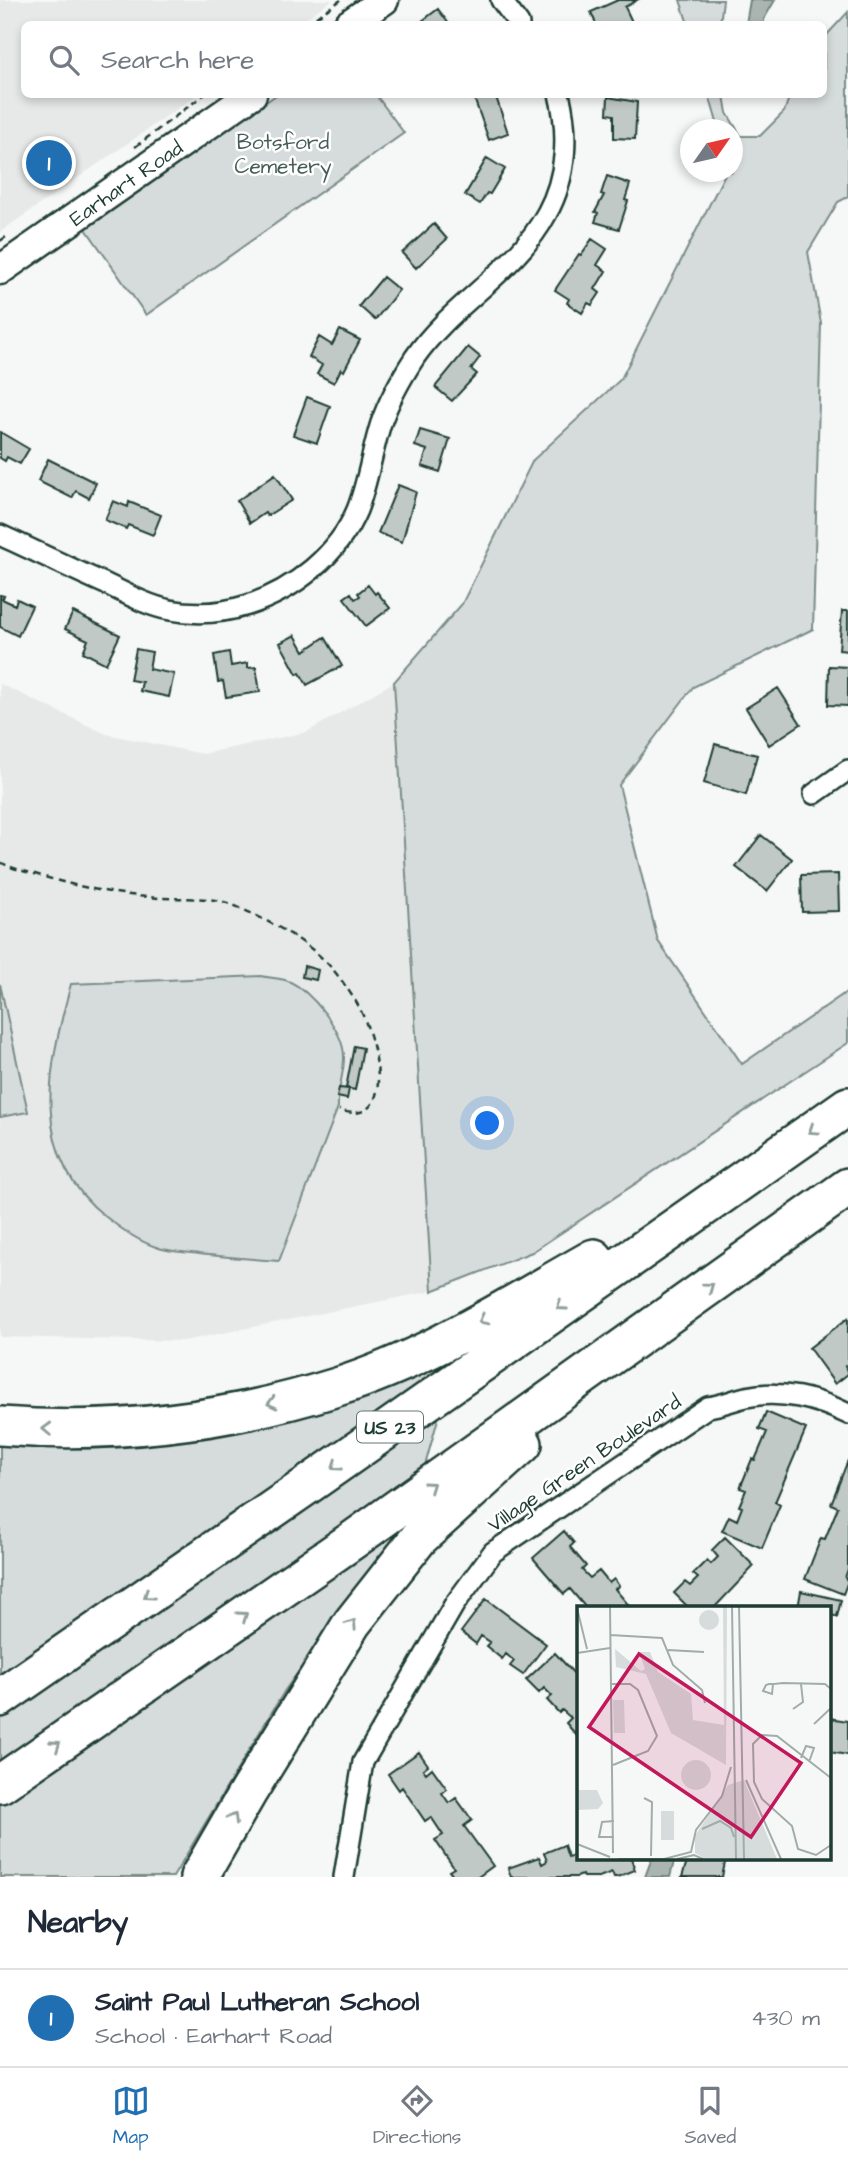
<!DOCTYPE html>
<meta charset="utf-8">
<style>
body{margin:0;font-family:"Architects Daughter",sans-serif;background:#f6f6f7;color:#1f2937}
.compass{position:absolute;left:680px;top:119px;width:63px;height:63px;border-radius:50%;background:#fff;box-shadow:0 4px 10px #0003;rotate:56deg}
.you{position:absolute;left:488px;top:1124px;width:24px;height:24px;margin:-18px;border:5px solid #fff;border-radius:50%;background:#1a73e8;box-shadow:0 0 0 10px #1a73e833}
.badge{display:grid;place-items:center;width:46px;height:46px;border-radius:50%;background:#1f6fb2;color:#fff;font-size:23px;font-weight:700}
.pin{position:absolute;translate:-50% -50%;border:4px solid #fff;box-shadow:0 2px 7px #0006}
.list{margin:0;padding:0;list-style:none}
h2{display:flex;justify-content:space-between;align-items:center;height:91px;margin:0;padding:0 28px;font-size:30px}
h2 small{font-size:23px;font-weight:400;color:#747a83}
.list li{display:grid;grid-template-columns:46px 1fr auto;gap:21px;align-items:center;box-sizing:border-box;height:98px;padding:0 28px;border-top:2px solid #e0e1e3}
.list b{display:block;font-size:26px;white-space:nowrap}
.list p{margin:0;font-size:23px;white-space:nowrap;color:#747a83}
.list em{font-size:23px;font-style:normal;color:#747a83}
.icon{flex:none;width:38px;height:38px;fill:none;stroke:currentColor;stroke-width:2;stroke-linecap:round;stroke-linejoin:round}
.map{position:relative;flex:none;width:848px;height:1877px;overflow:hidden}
.search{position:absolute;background:#fff;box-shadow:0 4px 10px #0003;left:21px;right:21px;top:21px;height:77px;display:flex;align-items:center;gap:18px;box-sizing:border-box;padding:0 24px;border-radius:10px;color:#747a83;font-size:26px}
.sheet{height:189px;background:#fff}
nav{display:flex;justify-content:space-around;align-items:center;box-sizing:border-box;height:98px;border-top:2px solid #e0e1e3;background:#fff;font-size:19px;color:#747a83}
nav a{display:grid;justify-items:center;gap:4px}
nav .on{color:#1f6fb2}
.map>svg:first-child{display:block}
.built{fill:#e6e9e8}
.green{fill:#d6dcdb;stroke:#7a8c88;stroke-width:2}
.water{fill:#aab5b1;stroke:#72857f;stroke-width:2}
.building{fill:#c0c9c6;stroke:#1f3d34;stroke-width:2}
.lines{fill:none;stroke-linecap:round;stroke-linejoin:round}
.street-casing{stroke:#1f3d34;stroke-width:24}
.secondary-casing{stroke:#1f3d34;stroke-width:33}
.highway-casing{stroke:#1f3d34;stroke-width:42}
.path{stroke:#1f3d34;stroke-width:2.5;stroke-dasharray:7 5;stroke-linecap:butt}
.street{stroke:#fff;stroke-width:19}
.secondary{stroke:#fff;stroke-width:28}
.highway{stroke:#fff;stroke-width:37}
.oneway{stroke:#8f9e9a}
.labels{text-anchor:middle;stroke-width:5;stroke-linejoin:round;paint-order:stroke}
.shield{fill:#fff;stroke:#627771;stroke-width:2}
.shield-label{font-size:19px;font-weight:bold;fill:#1f3d34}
.park-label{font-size:21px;fill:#445d55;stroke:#fff}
.street-label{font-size:21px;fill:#1f3d34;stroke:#fff}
.inset-road{fill:none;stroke:#a0ada9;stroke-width:2}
.view{fill:#c2185b;fill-opacity:0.15;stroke:#c2185b;stroke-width:3.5}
.inset-edge{fill:none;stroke:#1f3d34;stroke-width:3.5}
</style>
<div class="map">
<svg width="848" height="1877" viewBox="0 0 848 1877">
<rect width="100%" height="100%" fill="#f6f7f7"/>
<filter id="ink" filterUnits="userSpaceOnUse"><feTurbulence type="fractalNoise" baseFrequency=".0143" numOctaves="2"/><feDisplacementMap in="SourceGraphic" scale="14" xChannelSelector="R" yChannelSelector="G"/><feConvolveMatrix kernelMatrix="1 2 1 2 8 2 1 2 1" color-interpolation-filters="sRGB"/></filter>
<g filter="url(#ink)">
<path class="built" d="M0,0H332L297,24H24V94L197,95L0,232Z
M394,682L432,1291L183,1341L0,1337V684L106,734L203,754L307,732Z"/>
<path class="green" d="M680,0H723L720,24H688Z
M848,12V197L838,202L808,252L821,323L813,629L693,687L619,785L658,941L742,1064L848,991V1043L532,1252L432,1291L394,682L462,604L533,460L621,379L726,172H732V130L719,129L709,95H724L727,113L741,136H760L784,112L790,95L824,94V38Z
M276,95H376L404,133L146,315L86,229Z
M261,976C269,978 279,978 288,981C311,990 345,1033 344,1058C344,1075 337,1090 338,1107L279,1261C252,1259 225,1257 199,1254C185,1252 169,1252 156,1247C138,1241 121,1229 106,1217C28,1156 48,1068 71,984Z
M0,984L28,1112L0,1117Z
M457,1351L410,1519L285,1690L173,1877H0V1443L32,1446L284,1418Z"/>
<path class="water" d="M750,0H775L764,19V24H746Z
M652,1858H675L670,1877H645Z"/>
<path class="building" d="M618,0H637L625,7L633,24H596L591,12Z
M438,9L449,24H425L422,21Z
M484,94H495L508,133L489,140L474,98Z
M608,97L637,102L635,139L614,138V115L607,114Z
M487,158L505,169L490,194L487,193L480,204L465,195Z
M607,176L630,184L625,200L628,201L619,229L595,222L598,213L595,212L604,195L601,194Z
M434,224L447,239L416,268L402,253Z
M592,239L607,249L597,265L606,271L595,289L600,293L592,305L588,303L582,313L567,303L569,299L555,290L579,254L581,255Z
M383,277L399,290L375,320L359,306Z
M340,330L360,340L344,371L341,369L334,383L317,374L322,365L309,357L319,337L332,345Z
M468,347L480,357L471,369L477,374L452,401L435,387Z
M307,397L330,406L317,443L293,435Z
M420,430L450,439L440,472L422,466L427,450L415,446Z
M0,432L29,449L20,464L7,457L5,461L0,458Z
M48,459L96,483L89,498L76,491L72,498L38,481Z
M275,474L292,500L267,516L265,513L250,523L237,501Z
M398,485L416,492L402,542L378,533Z
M113,501L128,507L129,502L161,515L153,535L128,525L126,529L105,520Z
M368,585L375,594L377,592L390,608L366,626L344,598L351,593L355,599L360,596L358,593Z
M0,595L4,596L2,599L15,605L17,599L32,606L18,636L0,627Z
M842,611H848V651L839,650Z
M73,612L120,635L106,664L83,652L88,640L65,629Z
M295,635L304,651L325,637L342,666L307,685L300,673L297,674L280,643Z
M136,649L152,652L149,669L174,674L169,697L140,691L142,682L130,680Z
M229,652L231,666L248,663V668L256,667L260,692L226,697L223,681L218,682L214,655Z
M829,666L848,667V706L828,705Z
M778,688L801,724L769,745L746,708Z
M715,744L757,755L746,795L704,783Z
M761,835L792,859L767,891L736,867Z
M838,874L839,911L802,912L801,875Z
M304,966L318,970L316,980L302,977Z
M354,1046L363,1048L355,1090L346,1088Z
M339,1088L349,1089L347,1099L337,1097Z
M848,1318V1364L845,1366L848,1374L835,1384L809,1348Z
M766,1412L806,1429L775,1502L780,1505L762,1548L722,1531L729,1516L737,1520L742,1507L739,1506L746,1490L740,1488L752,1459L755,1460L767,1432L759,1429Z
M848,1460V1569L845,1578L848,1581L843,1594L805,1579L821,1538L825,1539L838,1507L831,1504Z
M564,1531L574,1543L570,1547L586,1566L582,1570L590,1578L599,1571L609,1583L614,1579L619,1586L615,1589L631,1608H586L570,1589L564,1594L533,1558Z
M725,1537L754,1566L714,1608H689L674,1593L685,1582L690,1586L698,1578L693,1574L707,1560L711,1564L718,1557L712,1550Z
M801,1591L841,1600L837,1617L829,1614V1608H798Z
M486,1599L546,1644L523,1675L510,1666L514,1661L506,1654L502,1659L486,1646L490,1642L481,1636L476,1644L461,1632Z
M555,1653L578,1678L577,1736L566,1723L571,1718L562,1710L559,1713L547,1700L552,1696L544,1688L539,1693L526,1680Z
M829,1718L848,1721V1755L829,1752Z
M419,1752L428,1765L423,1769L426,1773L432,1768L447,1789L442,1793L449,1803L456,1798L472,1820L464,1826L493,1866L478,1877H454L449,1871L454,1868L435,1840L443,1835L431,1817L425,1821L402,1787L399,1790L388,1774Z
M578,1844V1858H631L635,1870L617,1877H614L612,1872L599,1877H583L582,1875L577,1877H511L508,1868L539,1857L542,1864L547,1861L544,1853L564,1845L568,1857L577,1854L574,1846Z
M688,1858H726L722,1877H682Z"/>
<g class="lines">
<g class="street-casing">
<path id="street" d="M501,0L519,24
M0,535C35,551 70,568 106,584C125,593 148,606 170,610C196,615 223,613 248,605C294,590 338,555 357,510C368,482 372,451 381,423C389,400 402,377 415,357C452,303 516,272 547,213C567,177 569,133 559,94
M814,794L848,770
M344,1877L363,1762L454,1605L493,1552L708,1407C722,1405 733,1400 746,1397C780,1389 818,1399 848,1414"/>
</g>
<g class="secondary-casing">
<path id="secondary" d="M349,24L384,0
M0,270L252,94"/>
</g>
<g class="highway-casing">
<path id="highway" d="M0,1426C114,1435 228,1421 337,1387C427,1359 512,1304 594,1258
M0,1698L315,1480L848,1106
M0,1784L353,1540L848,1187
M199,1877L248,1792L352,1623L419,1538L523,1444"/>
</g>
<path class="path" d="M306,24L341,0
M135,147L205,94
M0,241L9,235
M0,862C11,868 23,871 35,874C76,887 117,895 160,898C184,899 211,896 233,905C269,921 310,941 335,972C343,982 352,995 359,1007C370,1028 395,1103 360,1112C353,1114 345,1112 339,1110"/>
<use href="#street" class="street"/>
<use href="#secondary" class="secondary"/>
<use href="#highway" class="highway"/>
</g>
<defs><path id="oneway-chevron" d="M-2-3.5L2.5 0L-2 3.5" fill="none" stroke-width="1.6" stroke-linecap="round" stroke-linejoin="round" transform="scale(1.75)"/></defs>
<g class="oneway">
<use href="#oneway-chevron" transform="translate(813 1130) rotate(146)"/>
<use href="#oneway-chevron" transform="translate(709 1287) rotate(-36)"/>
<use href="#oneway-chevron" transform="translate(561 1306) rotate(145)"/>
<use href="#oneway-chevron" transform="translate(483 1320) rotate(152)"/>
<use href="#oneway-chevron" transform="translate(272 1403) rotate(166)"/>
<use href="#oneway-chevron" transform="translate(47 1429) rotate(-178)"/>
<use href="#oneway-chevron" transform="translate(336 1466) rotate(145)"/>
<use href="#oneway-chevron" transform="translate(430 1486) rotate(-35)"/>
<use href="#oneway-chevron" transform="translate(148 1595) rotate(145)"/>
<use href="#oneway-chevron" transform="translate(243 1616) rotate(-35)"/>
<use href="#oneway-chevron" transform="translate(352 1624) rotate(-56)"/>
<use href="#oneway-chevron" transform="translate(56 1745) rotate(-35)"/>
<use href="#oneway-chevron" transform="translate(233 1818) rotate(-60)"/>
</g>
</g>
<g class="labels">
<rect class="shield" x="357" y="1411.5" width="66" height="31" rx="5"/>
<g class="shield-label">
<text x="390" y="1434">US 23</text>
</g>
<g class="park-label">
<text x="283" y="149">Botsford<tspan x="283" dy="24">Cemetery</tspan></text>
</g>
<g class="street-label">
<text transform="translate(126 183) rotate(-35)" y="7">Earhart Road</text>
<text transform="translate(584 1463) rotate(-34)" y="7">Village Green Boulevard</text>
</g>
</g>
<g transform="translate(577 1606)">
<rect width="254" height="254" fill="#f6f7f7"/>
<path d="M146,0H150L149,159L94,127L69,68L39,61L38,43L64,65L68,63L62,46H73L81,66L114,88L116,114L147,119ZM122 14a10 10 0 1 1 20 0a10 10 0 1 1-20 0ZM36,94H47L48,127H37ZM104 169a15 15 0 1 1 30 0a15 15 0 1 1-30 0ZM167,174L200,253L127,252L118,247V230L151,179ZM0,184H20L26,197L21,203L0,204ZM84,205H97V234H84Z" fill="#d6dcdb"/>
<path class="inset-road" d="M33,0L36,247M155,0L159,253M162,0L167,253M0,2L10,43M33,29L85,32L96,59L125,84L128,97M91,44L127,46M0,47L33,42M34,78H53L61,84L80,130L71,145L36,159M196,78L195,88L186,85L189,79L192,78H197L206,77L248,78L254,83M216,103L226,96L224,78M237,118L254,102M224,152L229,140L237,142L232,156M254,172L200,130L185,129L176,138L177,176L185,193L215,220L221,243L239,249L254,239M169,174L204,253M67,192L75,196L74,250M37,215L25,216L22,231H37M125,223L143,215L154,222L157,231M0,238L33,251M41,253H90M87,253L114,246L119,224L145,190L154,161M100,253L117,249L126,253"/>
<path class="view" d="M62,48L224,157L174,231L12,121Z"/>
<rect width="254" height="254" class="inset-edge"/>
</g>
</svg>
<svg class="compass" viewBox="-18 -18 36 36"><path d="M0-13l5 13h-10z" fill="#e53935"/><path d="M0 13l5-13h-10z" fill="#747a83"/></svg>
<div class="you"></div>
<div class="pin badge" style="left:49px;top:163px">1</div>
<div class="search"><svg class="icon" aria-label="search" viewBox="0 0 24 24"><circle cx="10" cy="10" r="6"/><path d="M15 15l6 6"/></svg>Search here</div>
</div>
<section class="sheet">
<h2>Nearby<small></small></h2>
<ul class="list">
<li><span class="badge">1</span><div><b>Saint Paul Lutheran School</b><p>School · Earhart Road</p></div><em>430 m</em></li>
</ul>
</section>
<nav>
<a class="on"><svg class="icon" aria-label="map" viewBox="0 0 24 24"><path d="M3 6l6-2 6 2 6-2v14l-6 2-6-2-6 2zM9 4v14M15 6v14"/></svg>Map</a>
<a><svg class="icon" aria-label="directions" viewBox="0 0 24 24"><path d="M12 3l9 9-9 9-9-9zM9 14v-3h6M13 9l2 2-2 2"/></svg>Directions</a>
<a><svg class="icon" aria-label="saved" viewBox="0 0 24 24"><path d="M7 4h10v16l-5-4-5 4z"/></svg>Saved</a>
</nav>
